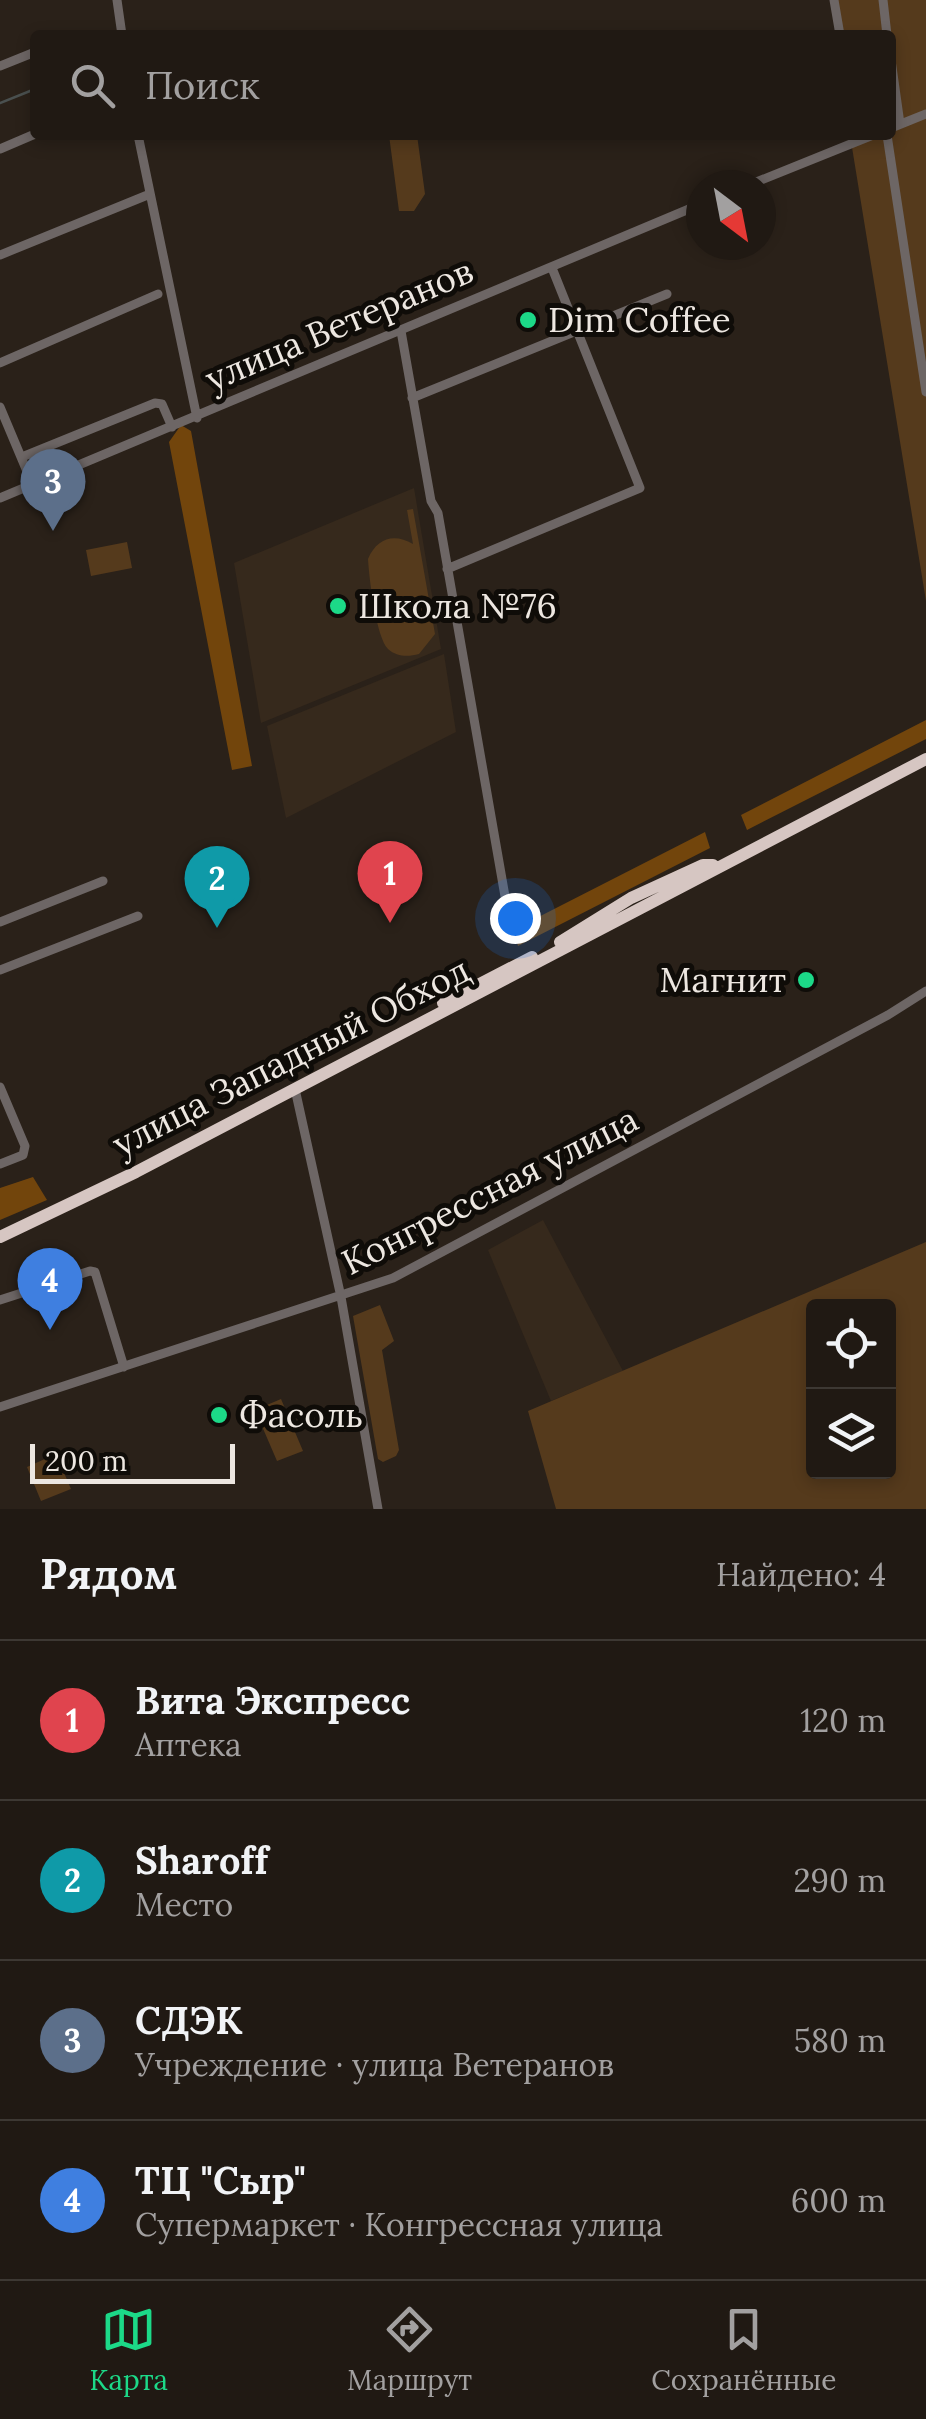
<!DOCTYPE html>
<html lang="ru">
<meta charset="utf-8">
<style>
body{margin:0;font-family:Lora,serif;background:#28221c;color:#f1f3f6}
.controls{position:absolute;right:30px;bottom:30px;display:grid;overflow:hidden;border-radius:10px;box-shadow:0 5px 15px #0003}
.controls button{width:90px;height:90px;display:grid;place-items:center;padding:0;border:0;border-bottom:2px solid #3d3833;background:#201913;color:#f1f3f6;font:50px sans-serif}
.compass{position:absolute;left:686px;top:170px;width:90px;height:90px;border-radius:50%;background:#201913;box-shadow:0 5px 15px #0003;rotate:148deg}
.scale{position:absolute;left:30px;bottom:25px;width:205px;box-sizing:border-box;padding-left:10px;border:5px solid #ede7e1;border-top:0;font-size:28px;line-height:35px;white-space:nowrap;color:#ede7e1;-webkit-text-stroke:8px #0f0c08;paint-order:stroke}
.you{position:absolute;left:515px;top:918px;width:35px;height:35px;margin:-25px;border:8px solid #fff;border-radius:50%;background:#1a73e8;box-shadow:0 0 0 15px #1a73e833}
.badge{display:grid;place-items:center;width:65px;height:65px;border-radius:50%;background:#1cd988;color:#fff;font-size:32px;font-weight:700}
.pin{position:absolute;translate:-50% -82px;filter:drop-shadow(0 2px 5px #0008)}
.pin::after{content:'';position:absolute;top:52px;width:35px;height:30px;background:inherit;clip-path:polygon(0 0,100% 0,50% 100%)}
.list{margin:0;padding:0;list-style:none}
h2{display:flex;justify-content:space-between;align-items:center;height:130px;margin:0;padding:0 40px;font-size:42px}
h2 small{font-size:32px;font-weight:400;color:#a2a0a0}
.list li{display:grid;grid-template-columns:65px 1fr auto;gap:30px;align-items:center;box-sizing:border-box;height:160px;padding:0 40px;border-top:2px solid #3d3833}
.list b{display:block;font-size:38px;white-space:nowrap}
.list p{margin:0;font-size:32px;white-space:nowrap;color:#a2a0a0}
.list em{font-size:32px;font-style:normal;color:#a2a0a0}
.icon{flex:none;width:55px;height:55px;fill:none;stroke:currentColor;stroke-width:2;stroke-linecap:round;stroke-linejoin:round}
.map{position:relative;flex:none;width:926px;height:1509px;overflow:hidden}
.search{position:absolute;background:#201913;box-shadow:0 5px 15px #0003;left:30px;right:30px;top:30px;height:110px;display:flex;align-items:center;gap:25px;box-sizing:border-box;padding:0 35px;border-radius:10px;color:#a2a0a0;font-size:38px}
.sheet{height:770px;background:#201913}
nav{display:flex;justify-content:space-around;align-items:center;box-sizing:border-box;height:140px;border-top:2px solid #3d3833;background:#201913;font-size:28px;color:#a2a0a0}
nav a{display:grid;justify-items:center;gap:5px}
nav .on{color:#1cd988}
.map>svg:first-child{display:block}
.built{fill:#36291c}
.green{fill:#553a1c;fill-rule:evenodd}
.forest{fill:#72450c}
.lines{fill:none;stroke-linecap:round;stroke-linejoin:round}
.stream{stroke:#4a504f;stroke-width:2.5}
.minor{stroke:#6d6665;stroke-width:9}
.highway{stroke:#d6c6c2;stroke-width:12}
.poi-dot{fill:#1cd988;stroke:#0f0c08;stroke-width:4}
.labels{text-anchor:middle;stroke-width:10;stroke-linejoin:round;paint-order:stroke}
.poi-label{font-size:35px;fill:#ede7e1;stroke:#0f0c08;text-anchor:start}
.street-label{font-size:35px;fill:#ede7e1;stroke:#0f0c08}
</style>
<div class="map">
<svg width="926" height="1509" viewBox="0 0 926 1509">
<rect width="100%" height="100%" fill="#2a2119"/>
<path class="built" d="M414,488L441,649L261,723L234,563Z
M444,654L456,732L286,818L267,726Z
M543,1220L623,1371L551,1401L488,1250Z"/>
<path class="green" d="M833,0H926V601L850,135H891V35H838Z
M389,135H417L425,194L414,211H399Z
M413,509L435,634L419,654C408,657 397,657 388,649C376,637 369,577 368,559C377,538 394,533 413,544L407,510Z
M127,542L132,568L91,576L86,550Z
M926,1242V1509H556L528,1411ZM888,1306V1472H814V1306Z
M380,1305L394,1341L382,1350L399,1450L396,1456L383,1462L378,1459L353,1316Z
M281,1399L303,1451L277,1461L255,1410Z
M56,1454L71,1489L41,1501L27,1467Z"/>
<path class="forest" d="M181,425L191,431L252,766L232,770L169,442Z
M926,720V739L747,830L741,815Z
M705,832L710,848L518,946L513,930Z
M33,1177L47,1200L0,1220V1188Z"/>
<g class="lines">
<path class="stream" d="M0,103L35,89"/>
<path class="minor" d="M117,0L122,35
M834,0L840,35
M883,0L887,35
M891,60L900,124
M0,66L35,52
M891,128L926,114
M138,135L197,418
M887,135L926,392
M0,149L35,134
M749,185L873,135
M0,255L150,194
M401,331L431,501L438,513L506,902
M0,363L158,294
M412,398L667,294
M0,407L34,488
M22,457L155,403L162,404L172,427
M0,498L701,204
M447,569L640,488L552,268
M0,922L103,881
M0,970L138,916
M0,1087L25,1146L23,1155L0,1164
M295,1089L341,1297L378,1509
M0,1300L90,1271L95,1272L124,1367
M0,1407L393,1278L888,1015L926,991"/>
<path class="highway" d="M560,942L631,898L703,865H713
M443,1003L532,957
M0,1237L136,1172L926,759"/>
</g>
<g class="poi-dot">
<circle cx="528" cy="320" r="10"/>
<circle cx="338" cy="606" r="10"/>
<circle cx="806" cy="980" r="10"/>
<circle cx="219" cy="1415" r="10"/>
</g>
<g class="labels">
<g class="poi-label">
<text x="548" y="332">Dim Coffee</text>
<text x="358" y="618">Школа №76</text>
<text x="786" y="992" text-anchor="end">Магнит</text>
<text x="239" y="1427">Фасоль</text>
</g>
<g class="street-label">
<text transform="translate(339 325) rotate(-23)" y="12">улица Ветеранов</text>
<text transform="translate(291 1057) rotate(-27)" y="12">улица Западный Обход</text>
<text transform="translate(490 1191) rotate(-27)" y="12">Конгрессная улица</text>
</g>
</g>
</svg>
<div class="controls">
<button><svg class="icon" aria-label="locate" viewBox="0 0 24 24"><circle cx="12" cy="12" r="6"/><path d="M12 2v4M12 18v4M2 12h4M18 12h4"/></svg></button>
<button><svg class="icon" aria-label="layers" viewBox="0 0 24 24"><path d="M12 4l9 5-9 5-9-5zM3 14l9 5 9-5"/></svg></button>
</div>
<svg class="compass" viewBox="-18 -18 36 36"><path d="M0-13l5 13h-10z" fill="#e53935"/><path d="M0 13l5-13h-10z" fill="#a2a0a0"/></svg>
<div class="scale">200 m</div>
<div class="you"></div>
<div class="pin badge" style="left:390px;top:923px;background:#e0444e">1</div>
<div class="pin badge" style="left:217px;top:928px;background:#0f9aa8">2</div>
<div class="pin badge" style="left:53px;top:531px;background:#5c6f8a">3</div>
<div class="pin badge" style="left:50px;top:1330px;background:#3f7fe0">4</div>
<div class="search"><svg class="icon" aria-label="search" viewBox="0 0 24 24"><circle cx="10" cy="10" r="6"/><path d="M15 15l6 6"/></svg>Поиск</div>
</div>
<section class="sheet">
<h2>Рядом<small>Найдено: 4</small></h2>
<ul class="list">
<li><span class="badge" style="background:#e0444e">1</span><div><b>Вита Экспресс</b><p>Аптека</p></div><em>120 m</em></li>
<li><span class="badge" style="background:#0f9aa8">2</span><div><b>Sharoff</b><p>Место</p></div><em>290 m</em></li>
<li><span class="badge" style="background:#5c6f8a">3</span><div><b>СДЭК</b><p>Учреждение · улица Ветеранов</p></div><em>580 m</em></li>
<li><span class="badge" style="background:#3f7fe0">4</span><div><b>ТЦ &quot;Сыр&quot;</b><p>Супермаркет · Конгрессная улица</p></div><em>600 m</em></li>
</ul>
</section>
<nav>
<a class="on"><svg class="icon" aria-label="map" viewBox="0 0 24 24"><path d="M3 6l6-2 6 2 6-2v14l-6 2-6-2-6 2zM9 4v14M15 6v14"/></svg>Карта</a>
<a><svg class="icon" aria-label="directions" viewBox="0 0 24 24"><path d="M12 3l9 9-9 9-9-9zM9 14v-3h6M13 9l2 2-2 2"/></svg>Маршрут</a>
<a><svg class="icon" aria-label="saved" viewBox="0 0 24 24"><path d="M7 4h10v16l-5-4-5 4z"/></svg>Сохранённые</a>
</nav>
